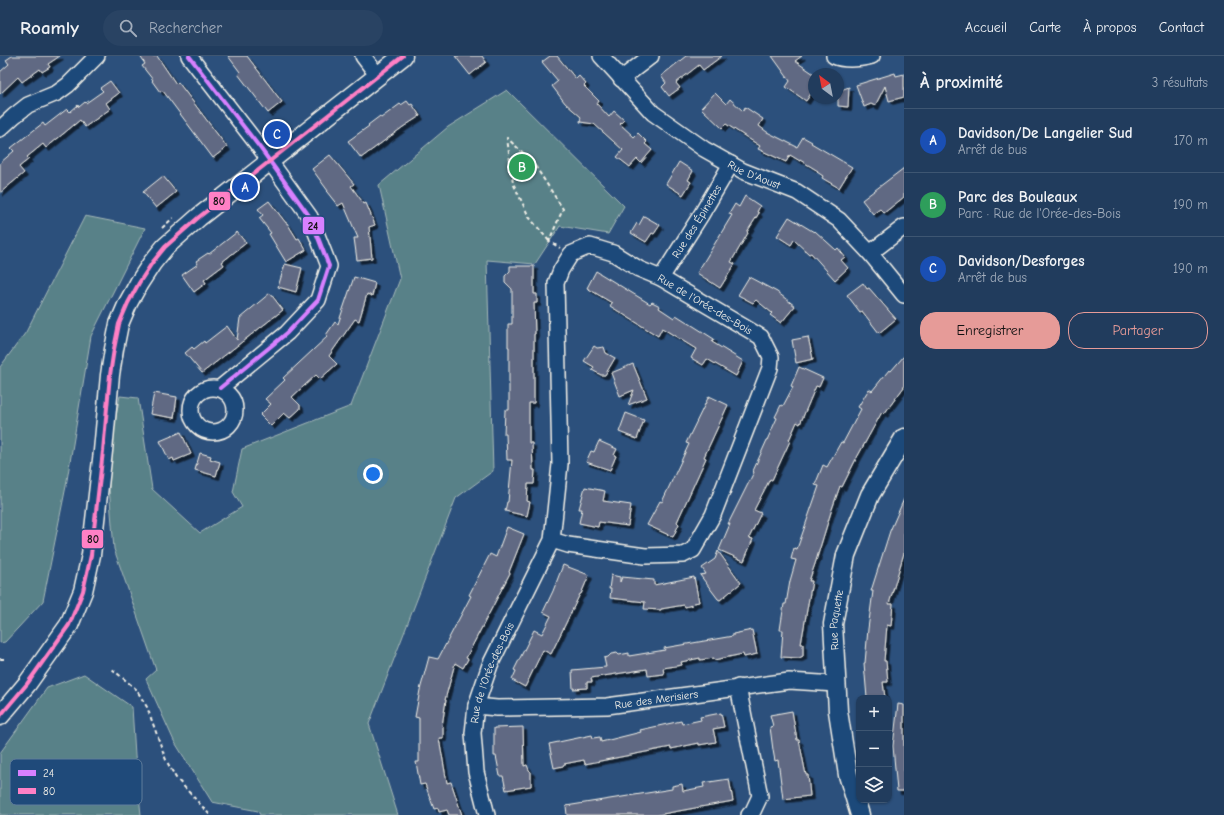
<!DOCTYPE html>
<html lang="fr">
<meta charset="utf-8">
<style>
body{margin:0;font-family:"Comic Neue",sans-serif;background:#294363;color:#f1f3f6}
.controls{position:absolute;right:12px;bottom:12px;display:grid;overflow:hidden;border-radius:8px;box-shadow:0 1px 3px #0004}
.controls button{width:36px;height:36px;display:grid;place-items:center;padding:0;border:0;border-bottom:1px solid #3e5672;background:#213c5d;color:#f1f3f6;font:20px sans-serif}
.compass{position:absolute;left:808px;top:12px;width:36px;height:36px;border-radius:50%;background:#213c5d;box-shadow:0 1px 3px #0004;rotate:328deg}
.you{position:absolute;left:373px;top:418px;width:14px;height:14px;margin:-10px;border:3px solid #fff;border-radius:50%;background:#1a73e8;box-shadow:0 0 0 6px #1a73e833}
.badge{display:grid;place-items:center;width:26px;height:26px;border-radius:50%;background:#e69b98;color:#fff;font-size:13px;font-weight:700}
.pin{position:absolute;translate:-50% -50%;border:2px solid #fff;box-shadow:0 1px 4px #0006}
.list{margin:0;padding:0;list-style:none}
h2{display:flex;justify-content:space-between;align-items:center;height:52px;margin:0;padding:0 16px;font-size:17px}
h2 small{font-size:13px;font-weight:400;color:#a2adbc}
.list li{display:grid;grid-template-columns:26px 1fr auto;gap:12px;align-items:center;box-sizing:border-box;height:64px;padding:0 16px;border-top:1px solid #3e5672}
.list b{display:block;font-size:15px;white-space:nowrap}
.list p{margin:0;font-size:13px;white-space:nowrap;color:#a2adbc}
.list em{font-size:13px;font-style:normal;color:#a2adbc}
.actions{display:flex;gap:8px;padding:12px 16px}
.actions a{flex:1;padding:9px 0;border:1px solid #e69b98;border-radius:16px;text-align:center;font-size:14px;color:#e69b98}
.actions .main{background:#e69b98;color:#111}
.icon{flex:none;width:22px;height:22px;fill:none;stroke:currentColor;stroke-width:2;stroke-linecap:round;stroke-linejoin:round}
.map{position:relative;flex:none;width:904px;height:759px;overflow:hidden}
header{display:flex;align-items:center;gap:24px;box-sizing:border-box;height:56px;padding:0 20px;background:#213c5d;border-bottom:1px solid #3e5672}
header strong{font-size:19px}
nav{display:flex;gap:22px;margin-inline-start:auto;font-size:14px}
.search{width:280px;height:36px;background:#294363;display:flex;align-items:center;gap:10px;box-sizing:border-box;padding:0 14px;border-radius:22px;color:#a2adbc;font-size:15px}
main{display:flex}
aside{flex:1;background:#213c5d}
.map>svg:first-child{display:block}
.green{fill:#588188;stroke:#a6b9b8}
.building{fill:#606983;stroke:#f4f1e8;filter:url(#shadow)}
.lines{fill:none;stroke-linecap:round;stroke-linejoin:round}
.minor-casing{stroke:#f4f1e8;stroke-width:18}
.tertiary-casing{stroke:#f4f1e8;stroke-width:21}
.path{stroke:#f4f1e8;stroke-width:2;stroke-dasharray:4 3;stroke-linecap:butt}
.minor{stroke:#1f4a7a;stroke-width:15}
.tertiary{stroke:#1f4a7a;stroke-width:18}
.bus-1-casing{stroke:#1f4a7a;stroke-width:7}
.bus-2-casing{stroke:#1f4a7a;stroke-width:7}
.bus-1{stroke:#d880ff;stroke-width:4}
.bus-2{stroke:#ff80c5;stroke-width:4}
.labels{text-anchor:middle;stroke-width:4;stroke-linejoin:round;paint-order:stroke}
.street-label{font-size:11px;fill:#f4f1e8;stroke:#1f4a7a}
.key{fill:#1f4a7a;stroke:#5f7c9b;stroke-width:1}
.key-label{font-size:11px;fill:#f4f1e8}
.line-badge{stroke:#1f4a7a;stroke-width:1.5}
.pale-badge-label{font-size:11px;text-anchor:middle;font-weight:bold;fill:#111}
</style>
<header>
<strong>Roamly</strong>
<div class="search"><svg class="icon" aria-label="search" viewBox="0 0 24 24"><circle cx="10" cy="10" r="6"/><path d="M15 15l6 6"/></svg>Rechercher</div>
<nav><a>Accueil</a><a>Carte</a><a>À propos</a><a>Contact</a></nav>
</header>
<main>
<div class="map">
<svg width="904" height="759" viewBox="0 0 904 759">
<defs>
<filter id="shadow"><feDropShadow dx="3.5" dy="3.5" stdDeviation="0" flood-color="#0009"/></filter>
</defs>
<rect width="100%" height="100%" fill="#2c507c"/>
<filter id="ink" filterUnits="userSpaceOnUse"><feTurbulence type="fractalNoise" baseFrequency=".025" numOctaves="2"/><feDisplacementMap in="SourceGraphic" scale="8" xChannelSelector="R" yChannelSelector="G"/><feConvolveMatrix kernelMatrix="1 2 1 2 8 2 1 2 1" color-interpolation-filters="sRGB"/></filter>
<g filter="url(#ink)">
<path class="green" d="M507,34L624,150L608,178L560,170L535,208L487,204L493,415L456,442L369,668L398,759H260L258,755L212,746L174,685L146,623L156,614L114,493L107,406L120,340L138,342L152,433L200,477L242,451L233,436L242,393L351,350L400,223L379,129L448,71Z
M85,160L145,172L91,280L66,430L43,545L5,586L0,587V311L26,276Z
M84,618L132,651L135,699L141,759H0V697L47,632Z"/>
<path class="building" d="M12,0H60L48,8L50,11L42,16L40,13L22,26L18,21L0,38V16L9,8L6,4Z
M140,0H157L176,28L178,26L227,91L213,102L163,35L160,36L152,25L153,24L142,10L145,8Z
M228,0H247L282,46L268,57L238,18L240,16Z
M455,0H482L486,6L470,19Z
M550,0H557L576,23L579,20L586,28L584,30L599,45L597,48L609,61L614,55L624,64L620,68L634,81L638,77L647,86L645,88L652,94L641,107L637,103L630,111L617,101L623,94L594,68L580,66L581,61L565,47L552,30L558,25L542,6Z
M686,0H722L703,14L699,9L676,27L680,32L669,40L662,31L666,27L661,20Z
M772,0H802L795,5L814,18V33L806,45L786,31L790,25Z
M895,17L896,20L904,18V41L889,45L885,30L875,50L871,48L864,51L856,29Z
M110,25L119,37L106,47L110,53L85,71L80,64L46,92L43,88L27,101L29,103L19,111L24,117L0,137V107L14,95L11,92L43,67L45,70L67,53L70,56L78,49L79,51L85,46L86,47L103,35L100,32Z
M849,31L848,51L838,50V35Z
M715,37L726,48L730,43L743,55L745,51L763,63L759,70L767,76L797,91L803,81L812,86L811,87L852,111L839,132L822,122L823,120L817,116L818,115L800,104V105L790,99L786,106L758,93L760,90L726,68L722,72L701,52Z
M407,45L410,49L412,48L420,60L403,71L361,102L348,85L369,70L368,69L380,60L381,62L400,48L401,49Z
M330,99L354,128L351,130L364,148L366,147L375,169L369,171L372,202L357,204L354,182H358L343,147L338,150L327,136L328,135L312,113Z
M679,106L693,115L688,124L691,126L683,139L666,128Z
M904,112V141L884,157L880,153L873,158L862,144Z
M163,120L176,136L156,152L143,136Z
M745,140L760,150L757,156L759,157L747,176L748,177L731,206L735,208L720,232L697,217L732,159L729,158L735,148L739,151Z
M269,145L286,167H287L297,183L299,182L306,194L286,206L269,178L271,177L259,162L263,159L258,153Z
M644,160L660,169L654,178L652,177L646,186L631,177L637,167L639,169Z
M789,161L814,176L815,175L836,194L838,192L845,201L841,204L848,212L835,224L811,197L809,198L794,184L791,189L777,180Z
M237,176L246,187L222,206L224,209L204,224L206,227L194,236L182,219L198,208L196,205L208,197L209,198Z
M285,208L302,212L296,236L278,231Z
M510,210H534V238H537V247H534L535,278H534V347H529V387H532L533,414H535L534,428H528L527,445L530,446L527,460L505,455L507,446H508L512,404H507L506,378H504L505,354H509V291H508V268H512V233L505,226V220L510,215Z
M596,215L650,248L652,246L660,250L659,252L674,262L676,259L714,283L712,286L743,305L736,320L707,303L703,309L691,302L696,293L662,272L658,280L610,250L612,247L587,232Z
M354,221L375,227L372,240L367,238L359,265L355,263L329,300L337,308L320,323L316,319L292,341L300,349V353L290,362L284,357L271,370L260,359L271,348L265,343L285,324L283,322L328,280L326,279L335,266L338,268Z
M749,221L777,236L795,250L781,267L770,259L772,257L756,244L753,247L738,239Z
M863,227L867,233L869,232L896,263L879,277L862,255L860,256L847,239Z
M270,237L283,254L202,317L185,297L192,291L194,293L204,285L205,287L227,270L237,284L240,262Z
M808,281L813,303L796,307L792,284Z
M594,290L597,292L604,291L606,297L615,302L605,319H601L592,314L594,311L584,305Z
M904,300V331L884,358L882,356L855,405L842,431L840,430L831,456L815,508L809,525H812L801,588H803V600L799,602L781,601L783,574H780L784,548H786L790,525L796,504L791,503L794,492L797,493L819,430L815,429L823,409L827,411L841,386L843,387L861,353L858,351L869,333L872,335L889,314L891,315Z
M633,308L647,342L628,349L634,334L620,340L611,317Z
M799,311L823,322L819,331L816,330L800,368L797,366L789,384L790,385L772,424L770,423L754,454L761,457L749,482L753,483L744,505L719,494L730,468H728L754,416L753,415L777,362L775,361L781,349L783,350L793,331L791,330Z
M154,337L177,341L174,362L150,358Z
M709,340L728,349L704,401L706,402L677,466L679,468L673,481L647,469L660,445L662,446L689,388L686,387Z
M626,357L644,364L637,383L619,376Z
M181,376L191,398L174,405L173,402L169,404L160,385Z
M599,385L617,393L614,399L616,400L610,414L586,406L591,395L594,396Z
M200,397L211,400L210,403L220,406L216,420L195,414Z
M585,431L605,435L603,445L631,449L628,470L599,466L598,471L579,467L582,453H579Z
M904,443V497L889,548H893L891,570L887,569L884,605H886L888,626H883L885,642H867L864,607H865L868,573L873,535H871L890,475Z
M507,471L524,478L509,516L510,517L466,602L468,603L463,612L455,607L445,644H446L442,670H443V682H439L447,727L451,726L462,759H449L447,754L439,756L438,752L434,753L425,728L420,729L416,706H419V662L415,661L420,634L429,601L438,603L471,540L469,539L490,498L496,501Z
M718,495L741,527L720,544L718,543L700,519L706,518L702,512L715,503Z
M563,509L589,519L581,538H580L551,598L543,594L525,631L512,624L516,615L514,614L534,574L542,578L551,560L543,556L553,535Z
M611,519L620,521V526L622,521L654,524V529L694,521L699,546L694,547L692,549L685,551L684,549L661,553V554L644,553L645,546L610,542L611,533H609Z
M752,574L757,598L744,601L743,598L714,604V602L700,604V602L681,606L682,609L663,612L664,618L648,620L647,613L591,622L592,626H587V632L573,633L572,614L606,611L604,602L608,601L611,598L617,597L619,599L629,597V600L665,594L664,592L733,580V578Z
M898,648L904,649V735H897L893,690Z
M792,655L797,684H799L806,719H808L810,740L783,743L778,704L775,705L773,694L770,671L773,670L770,659Z
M721,657L724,671L713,673L716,686L699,689V687L671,693V691L585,708L584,704L564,708L563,710L554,712L549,688L592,679L593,682L600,681L601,686L641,676L640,674L681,665L682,668L701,664L700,661Z
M523,671L524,710L527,709L529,714L531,716V730L506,734L503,720H500L496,700H494V672Z
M729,723L733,745L657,759H567L566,750L672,733V730L682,728L683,735L704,731L703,727Z"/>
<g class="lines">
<g class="minor-casing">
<g id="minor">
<path d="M189,0L261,93L310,161L329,210L318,244L287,277L220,332"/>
<path d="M363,0L378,20"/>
<path id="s1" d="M601,0L653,57L704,93L743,115L797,136L839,164L870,197L904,239"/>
<path d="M834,0C845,5 860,3 872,0"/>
<path d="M621,23L651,0"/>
<path d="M0,73L14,60L28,49L57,37L68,29L97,0"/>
<path d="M870,197L904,171"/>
<path id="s2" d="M661,222L701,159L731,108"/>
<circle cx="213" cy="354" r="22"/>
<path d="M738,631L760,740L753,755L749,759"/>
<path id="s3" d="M476,650L497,652L607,650L789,625L836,628"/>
<path id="s4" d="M487,759L476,716L473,677L476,650L490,609L552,484L560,408L556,227L561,214L571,198L590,190L613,197L639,213L661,222L761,281L771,301L770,312L713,459L693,494L683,499L645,500L568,489L552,484"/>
</g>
</g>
<g class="tertiary-casing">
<g id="tertiary">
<path d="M0,660L27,628L59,583L69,569L83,535L91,499L103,395L110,319L114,293L119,268L128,247L139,227L152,207L165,191L199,161L403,0"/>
<path id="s5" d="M860,759L848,719L838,655L833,568L846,499L870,439L904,382"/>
</g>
</g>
<path class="path" d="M162,172L173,162
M549,185L529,161L513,127L507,82L532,105L563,153L549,185L560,192
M0,603H6
M112,613L136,633L147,651L166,704L176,722L210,759"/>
<use href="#minor" class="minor"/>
<use href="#tertiary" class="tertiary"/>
<g class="bus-1-casing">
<path id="bus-1" d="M189,0L261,93L310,161L329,210L318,244L287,277L220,332"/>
</g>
<g class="bus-2-casing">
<path id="bus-2" d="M0,660L27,628L59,583L69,569L83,535L91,499L103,395L110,319L114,293L119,268L128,247L139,227L152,207L165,191L199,161L403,0"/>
</g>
<use href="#bus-1" class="bus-1"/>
<use href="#bus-2" class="bus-2"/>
</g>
</g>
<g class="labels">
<g class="street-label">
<text dy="4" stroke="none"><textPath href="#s1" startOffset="196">Rue D'Aoust</textPath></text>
<text dy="4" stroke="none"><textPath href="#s2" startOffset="67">Rue des Épinettes</textPath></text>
<text dy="4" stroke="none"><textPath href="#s4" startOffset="734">Rue de l'Orée-des-Bois</textPath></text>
<text dy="4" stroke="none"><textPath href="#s5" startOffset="198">Rue Paquette</textPath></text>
<text dy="4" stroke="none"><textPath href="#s4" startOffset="147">Rue de l'Orée-des-Bois</textPath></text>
<text dy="4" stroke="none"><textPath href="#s3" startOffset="181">Rue des Merisiers</textPath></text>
</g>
</g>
<rect x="10" y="703" width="132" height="46" rx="6" class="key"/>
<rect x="18" y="714" width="18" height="6" fill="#d880ff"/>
<rect x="18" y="732" width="18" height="6" fill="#ff80c5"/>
<g class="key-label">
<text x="43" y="721">24</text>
<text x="43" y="739">80</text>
</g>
<g class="line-badge">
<rect x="208" y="135" width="23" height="20" rx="4" fill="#ff80c5"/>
<rect x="302" y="160" width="23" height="19" rx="4" fill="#d880ff"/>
<rect x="81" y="473" width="23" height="20" rx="4" fill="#ff80c5"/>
</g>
<g class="pale-badge-label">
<text x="219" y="149">80</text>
<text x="313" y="174">24</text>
<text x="93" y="487">80</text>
</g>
</svg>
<div class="controls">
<button>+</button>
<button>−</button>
<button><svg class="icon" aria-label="layers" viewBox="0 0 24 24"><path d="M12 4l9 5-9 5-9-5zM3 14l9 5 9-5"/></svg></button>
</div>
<svg class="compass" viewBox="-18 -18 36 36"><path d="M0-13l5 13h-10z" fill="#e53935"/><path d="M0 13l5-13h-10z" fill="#a2adbc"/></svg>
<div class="you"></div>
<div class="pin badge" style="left:245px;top:131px;background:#1a4fb4">A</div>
<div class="pin badge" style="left:522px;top:111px;background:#2e9e5b">B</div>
<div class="pin badge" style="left:277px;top:78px;background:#1a4fb4">C</div>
</div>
<aside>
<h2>À proximité<small>3 résultats</small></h2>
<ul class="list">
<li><span class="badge" style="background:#1a4fb4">A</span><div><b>Davidson/De Langelier Sud</b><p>Arrêt de bus</p></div><em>170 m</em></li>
<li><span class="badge" style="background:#2e9e5b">B</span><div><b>Parc des Bouleaux</b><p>Parc · Rue de l'Orée-des-Bois</p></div><em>190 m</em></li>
<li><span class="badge" style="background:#1a4fb4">C</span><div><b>Davidson/Desforges</b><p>Arrêt de bus</p></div><em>190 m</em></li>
</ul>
<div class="actions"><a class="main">Enregistrer</a><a>Partager</a></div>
</aside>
</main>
